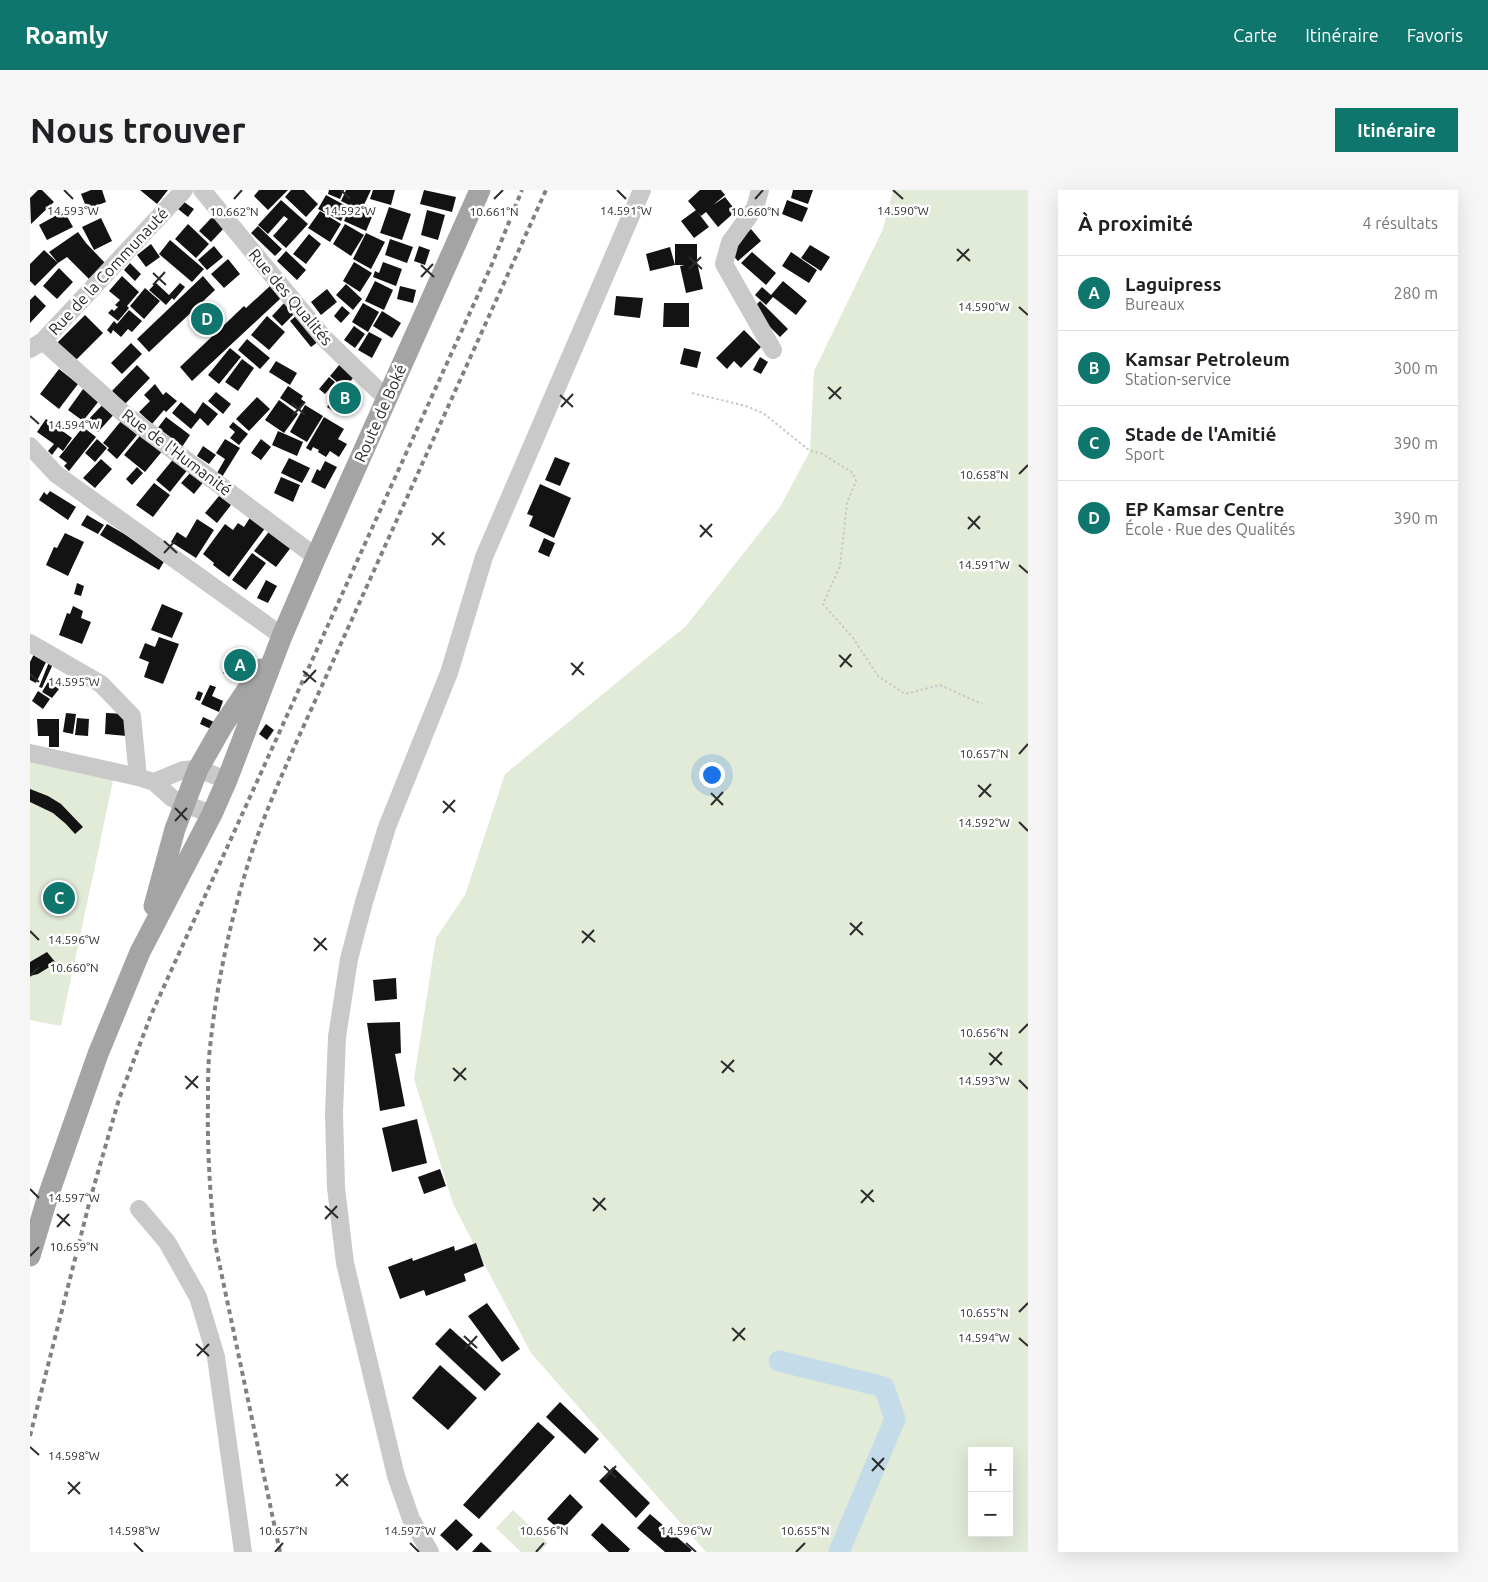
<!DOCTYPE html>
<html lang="fr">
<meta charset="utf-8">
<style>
body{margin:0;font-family:Ubuntu,sans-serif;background:#f6f6f6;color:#202124}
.controls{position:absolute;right:15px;bottom:15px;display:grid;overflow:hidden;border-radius:0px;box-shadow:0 5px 20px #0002}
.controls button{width:45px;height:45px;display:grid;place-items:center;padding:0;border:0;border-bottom:1px solid #e0e0e0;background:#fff;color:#202124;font:25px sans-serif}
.you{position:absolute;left:681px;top:584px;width:18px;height:18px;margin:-12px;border:4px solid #fff;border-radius:50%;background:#1a73e8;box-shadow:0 0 0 8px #1a73e833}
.badge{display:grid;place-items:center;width:32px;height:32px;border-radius:50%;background:#0f766e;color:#fff;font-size:16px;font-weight:700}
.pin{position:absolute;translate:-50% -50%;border:2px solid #fff;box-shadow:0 1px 5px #0006}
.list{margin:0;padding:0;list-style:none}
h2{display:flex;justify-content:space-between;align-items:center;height:65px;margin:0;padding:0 20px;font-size:21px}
h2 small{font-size:16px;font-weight:400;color:#757577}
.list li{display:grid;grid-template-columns:32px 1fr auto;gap:15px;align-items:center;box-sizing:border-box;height:75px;padding:0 20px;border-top:1px solid #e0e0e0}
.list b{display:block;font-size:19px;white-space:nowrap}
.list p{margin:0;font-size:16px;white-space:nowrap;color:#757577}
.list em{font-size:16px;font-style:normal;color:#757577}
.map{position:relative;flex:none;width:998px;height:1362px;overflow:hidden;border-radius:0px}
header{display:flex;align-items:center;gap:30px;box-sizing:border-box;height:70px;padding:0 25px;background:#0f766e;color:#fff}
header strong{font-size:24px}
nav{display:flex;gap:28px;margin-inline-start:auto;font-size:18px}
.intro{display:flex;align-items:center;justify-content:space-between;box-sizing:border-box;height:120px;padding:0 30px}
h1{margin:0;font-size:35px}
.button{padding:12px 22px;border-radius:0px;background:#0f766e;color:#fff;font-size:18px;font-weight:700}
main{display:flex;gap:30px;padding:0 30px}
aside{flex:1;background:#fff;border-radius:0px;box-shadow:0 5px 20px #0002}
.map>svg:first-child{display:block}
.green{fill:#e2ead8;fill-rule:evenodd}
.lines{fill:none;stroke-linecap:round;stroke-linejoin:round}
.river{stroke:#c4dcea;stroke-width:21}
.building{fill:#131313}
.path{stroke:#c9c9c9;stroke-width:2;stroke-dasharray:2.5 2.5;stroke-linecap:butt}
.minor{stroke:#c9c9c9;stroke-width:18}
.major{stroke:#a4a4a4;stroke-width:21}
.rail{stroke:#818181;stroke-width:4;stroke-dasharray:5 4;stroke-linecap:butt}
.ticks{fill:none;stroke:#2c2c2c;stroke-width:2}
.labels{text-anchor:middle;stroke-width:5;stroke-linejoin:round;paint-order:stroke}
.street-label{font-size:16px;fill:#2c2c2c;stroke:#fff}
.ticks-label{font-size:12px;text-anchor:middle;fill:#2c2c2c;stroke:#fff;stroke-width:5;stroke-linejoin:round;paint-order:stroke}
</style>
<header>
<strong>Roamly</strong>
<nav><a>Carte</a><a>Itinéraire</a><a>Favoris</a></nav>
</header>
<div class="intro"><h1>Nous trouver</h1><a class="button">Itinéraire</a></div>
<main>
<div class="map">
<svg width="998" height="1362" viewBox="0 0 998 1362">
<rect width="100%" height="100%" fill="#fff"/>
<path class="green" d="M863,0H998V1362H676L501,1163L423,1014L384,889L406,748L435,705L475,584L656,436L750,317L780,261L784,181L853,39ZM942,1261H979V1343H942Z
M0,568L84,586L31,836L0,830Z
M483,1320L518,1353L510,1362H491L466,1338Z"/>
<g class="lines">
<path class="river" d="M749,1171L854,1197L865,1229L809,1362"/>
</g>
<path class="building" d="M8,0H12L24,12L1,34L0,8Z
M61,0H72L76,12L57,19L51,4Z
M110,0H138L127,14Z
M229,0H258L238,20L224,6Z
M261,0H274L288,14L276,27L255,7Z
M299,0H314L310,9L298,4Z
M316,0H341L331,21L311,11Z
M343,0H365L361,15L340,9Z
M394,0L426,7L422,22L390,14Z
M670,0H691L695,5L683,15L695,7L706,21L688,37L676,22L671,26L658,11Z
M763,0H783L778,14L761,8Z
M296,5L318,17L311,31L288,19Z
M251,10L278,34L256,58L243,46L258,29L254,26L238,44L228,35Z
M757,10L778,18L772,32L752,24Z
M154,12L164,19L158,27L148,19Z
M320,17L342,27L336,41L314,31Z
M359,17L381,24L372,50L350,43Z
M397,20L415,25L408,50L391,45Z
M666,20L679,37L664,48L651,31Z
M34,21L43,37L17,50L9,35Z
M290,21L311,34L300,52L278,38Z
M183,26L195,37L181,52L169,41Z
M71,28L82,51L64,60L52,37Z
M158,34L179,54L166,68L145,49Z
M315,34L334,45L321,66L303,54Z
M228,36L252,59L245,66L221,43Z
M721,39L731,51L708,71L698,60Z
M48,42L56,53L75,73L59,89L37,67L28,73L5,96L0,91V74L14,60L28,73L19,62Z
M336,43L355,52L341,79L323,69Z
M279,44L291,54L276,74L263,64Z
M360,49L383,57L377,73L355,65Z
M140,50L174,79L162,92L129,64Z
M121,54L130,67L116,77L107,65Z
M645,54H667V72L673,99L656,103L650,76L655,75H645L620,81L616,64L640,57L645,75Z
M780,55L800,67L791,81L771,68Z
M184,56L193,67L177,80L168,70Z
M389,56L400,60L395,75L384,71Z
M256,61L276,80L267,90L247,71Z
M722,62L746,83L736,95L711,73Z
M761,62L787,80L779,93L752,76Z
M198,69L210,84L194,98L181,84Z
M324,72L342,83L330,102L313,91Z
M353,72L372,79L366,96L343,87L345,81L349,83Z
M100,73L111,84L105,91L94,80Z
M29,78L43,92L27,109L13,96Z
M92,86L109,102L97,116L99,118L88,131L78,123L82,119L84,121L88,117L85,115L90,110L79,101Z
M173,86L185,100L119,162L107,149Z
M345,91L363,100L354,120L335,111Z
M753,91L777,111L766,125L743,107L736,115L725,105L732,97L741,105Z
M126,93L139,105L150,93L155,97L144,110L142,108L136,115L119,100Z
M316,94L332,109L323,120L306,105Z
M240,96L251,108L162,191L150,177L214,116L216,118Z
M370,96L386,100L383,113L367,109Z
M115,98L130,111L114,129L100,116Z
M297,99L307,112L291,125L281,112Z
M5,105L16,116L0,133V110Z
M586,106L613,108L610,128L584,125Z
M256,111L267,121L252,136L242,126Z
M730,111L758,139L750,147L722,119Z
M333,113L349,122L338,142L322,132Z
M634,113H659V137H633Z
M312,116L320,123L311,133L304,126Z
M99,120L112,131L102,142L98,139L91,147L83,140L81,144L77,140L84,131L87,134Z
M352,121L371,133L362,148L343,136Z
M55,125L73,143L43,173L25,155Z
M267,125L289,151L281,157L260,131Z
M237,126L255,142L239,160L221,145Z
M324,136L335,144L325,158L314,150Z
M714,140L731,157L711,178L704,171L697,179L686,168Z
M339,142L352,149L342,168L328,160Z
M217,149L240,168L230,179L208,160Z
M101,153L112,164L92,184L81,173Z
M200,158L211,167L189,194L178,185Z
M654,158L671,162L667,178L650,174Z
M730,167L738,172L731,184L723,180Z
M212,169L224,178L208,201L195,192Z
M246,171L267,183L260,195L239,182Z
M310,174L324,187L314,198L300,186Z
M107,175L120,188L95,214L82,201Z
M29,179L48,194L29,219L10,204Z
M299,187L305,192L295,204L289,199Z
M125,194L133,205L136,202L147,211L136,222L134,220L122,234L109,222L120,211L114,205Z
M56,195L72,207L53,231L38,220Z
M258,196L273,206L271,209L275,212L269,221L250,208Z
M318,198L328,200L325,214L315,212Z
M186,202L201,214L193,224L178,211Z
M227,207L240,219L219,241L206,229Z
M303,208L316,216L309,225L297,217Z
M249,210L268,224L254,243L235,230Z
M76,211L87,221L68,242L57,231Z
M151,212L165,224L173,212L188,224L178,236L170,228L161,239L142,223Z
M275,215L293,226L277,252L260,242Z
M136,227L160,245L152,257L127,239Z
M294,227L314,239L308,249L317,254L309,267L300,261L296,267L288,262L289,260L283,257L281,261L276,258Z
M16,229L42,248L33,261L28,257L22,265L18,261L24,254L7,242Z
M91,231L107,245L87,269L77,260L79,258L73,253Z
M203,232L218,244L209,255L200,248L205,242L199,237Z
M53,237L66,247L39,281L34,276L37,273L29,267Z
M248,241L273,252L267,266L242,255Z
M113,242L134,259L115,282L94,265Z
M67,249L77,258L65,272L55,263Z
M195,249L210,258L192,287L187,283L195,269L186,263Z
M231,249L241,257L231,270L221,263Z
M173,256L186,265L179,274L167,266Z
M145,267L159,278L140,302L126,290Z
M525,267L540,273L530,296L515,290Z
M259,268L280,278L272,293L251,283Z
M71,269L82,279L65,298L53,288Z
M295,271L307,277L295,299L281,292L287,279L290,281Z
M107,277L113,283L102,295L96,289Z
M161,282L175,290L164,304L151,293Z
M251,287L270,295L263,312L244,303Z
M124,293L140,305L123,327L106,315Z
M510,294L541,308L524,348L499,336L503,326L497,324Z
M20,301L46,317L38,330L9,310L14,302L17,305Z
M189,306L201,315L187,333L175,323Z
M57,325L74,335L68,344L51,335Z
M221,326L236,337L199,387L183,375L184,373L173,364L195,334L203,340L208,333L214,337Z
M167,329L184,340L166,368L141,352L147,342L156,348Z
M77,334L136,368L129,380L70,345Z
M241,339L262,356L246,377L224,361Z
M35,343L54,352L38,386L16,375L24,357L27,358Z
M514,348L525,353L519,367L508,362Z
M222,363L236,373L216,400L202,390Z
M236,390L247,396L238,413L227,408Z
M47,393L54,396L51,406L44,404Z
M132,414L153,423L142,448L121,440Z
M43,416L53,421L51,428L61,432L52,454L29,445L37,423L40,424Z
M129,447L149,454L133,494L114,487L119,472L109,468L115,453L125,457Z
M207,457L226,467L213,493L193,483Z
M4,464L17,470L6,493L0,490V472Z
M19,472L23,474L12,498L9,497Z
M18,492L29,499L22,508L12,502Z
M180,495L186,497L182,506L193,511L189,522L171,514Z
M8,501L20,509L13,519L2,511Z
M168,501L173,503L170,511L165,509Z
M36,523L46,524L43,544L33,542Z
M76,523L96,524L97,546L75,544Z
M173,527L184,532L181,539L170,534Z
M47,528L59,529L58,546L45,545Z
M7,529H29V557H19V546H8Z
M236,534L244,540L237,550L229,544Z
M0,599L18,606L31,614L53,637L45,644L36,634L23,623L0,612Z
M17,762L26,773L8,784L0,786V772Z
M366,788L367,809L345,811L343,790Z
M370,832L371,863L365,864L375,916L350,921L337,833Z
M387,929L397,973L362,982L352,938Z
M410,979L416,996L394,1004L388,987Z
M446,1053L454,1076L434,1084L436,1091L396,1106L394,1100L370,1109L358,1077L382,1068L383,1071L424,1056L425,1061Z
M457,1113L490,1159L472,1172L438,1126Z
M420,1138L471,1184L455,1201L405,1154Z
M410,1175L447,1208L418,1240L382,1208Z
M530,1212L569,1249L555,1264L516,1227Z
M508,1232L525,1247L449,1329L433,1315Z
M583,1277L620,1313L606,1328L569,1291Z
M540,1304L553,1317L531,1341L517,1329Z
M620,1324L662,1360L660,1362H635L607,1338Z
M426,1329L443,1345L427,1361L410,1345Z
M572,1333L600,1359L598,1362H579L561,1345Z
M451,1352L462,1362H442Z"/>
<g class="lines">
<path class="path" d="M662,203L716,216L733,223L780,261L791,263L823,283L826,291L817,313L810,376L793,414L823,448L848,486L875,504L910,495L952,514"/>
<path class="minor" d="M172,0L294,148L356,208
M730,0L725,18L700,52L694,74L743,160
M13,151L92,222L286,367
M0,159L13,151L154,0
M0,256L26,284L252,446
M0,453L71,494L102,526L108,587
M0,563L108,587L124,592L142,608L154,614L182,624
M124,592L153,580L168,579L197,590
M109,1019L137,1052L168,1107L186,1167L213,1362
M400,1362L381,1329L366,1286L315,1073L306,998L304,923L307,847L319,769L334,712L357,637L419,483L454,367L612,0"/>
<path class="major" d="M124,716L145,639L168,579L192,537L231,479
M0,1066L17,1009L68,864L110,762L182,624L197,590L252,446L286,367L450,0"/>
<path class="rail" d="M0,1246L60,1010L89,909L121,825L462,74L492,0
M250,1362L185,1053C180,1005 177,957 178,909C178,895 178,881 179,867C185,805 197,744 215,684C228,639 247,596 266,553L516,0"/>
</g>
<path class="ticks" d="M34,0L43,9M311,0L320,9M587,0L596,9M863,0L873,9M204,9L212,0M464,9L473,0M725,9L733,0M927,59L940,71M659,67L672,79M927,71L939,59M391,75L404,87M659,79L671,67M123,83L136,95M391,87L403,74M123,95L135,82M989,117L998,125M798,197L811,209M530,205L543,217M799,209L811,197M262,213L275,225M531,217L543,204M263,225L275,212M0,226L9,234M989,284L998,275M938,327L950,339M670,335L682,347M938,339L950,326M402,343L415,355M670,347L682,334M134,351L147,363M402,355L414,342M134,363L146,350M989,375L998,383M809,465L822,477M541,473L554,485M810,477L821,464M273,481L286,492M0,484L9,492M542,485L553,472M274,493L286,480M989,564L998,554M948,595L961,607M681,603L693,615M949,607L961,594M413,611L425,622M681,615L693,602M145,618L157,630M413,623L425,610M145,631L157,618M989,632L998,641M820,733L833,745M0,741L9,750M552,741L565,752M820,745L832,732M284,748L297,760M552,753L564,740M284,761L296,748M0,786L9,777M989,843L998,834M959,863L972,875M691,871L704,882M960,875L972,862M423,878L436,890M692,883L704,870M155,886L168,898M989,890L998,899M424,891L436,878M156,899L168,886M0,999L9,1008M831,1000L844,1012M563,1008L576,1020M831,1013L843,1000M295,1016L308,1028M563,1021L575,1008M27,1024L40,1036M295,1029L307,1016M27,1037L39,1024M0,1066L9,1057M989,1122L998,1113M702,1138L715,1150M434,1146L447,1158M989,1148L998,1156M703,1151L715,1138M166,1154L179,1166M435,1159L447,1146M167,1166L179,1154M0,1257L9,1265M842,1268L854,1280M574,1276L586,1288M842,1281L854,1268M306,1284L318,1296M574,1289L586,1276M38,1292L50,1304M306,1296L318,1284M38,1304L50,1292M104,1353L113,1362M380,1353L389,1362M656,1353L666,1362M245,1362L253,1353M506,1362L514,1353M766,1362L775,1353"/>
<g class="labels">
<g class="street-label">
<text transform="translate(78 81) rotate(-47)" y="6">Rue de la Communauté</text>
<text transform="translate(261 107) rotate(50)" y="6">Rue des Qualités</text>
<text transform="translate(350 223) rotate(-66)" y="6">Route de Boké</text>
<text transform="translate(147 262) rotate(37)" y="6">Rue de l'Humanité</text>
</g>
</g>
<g class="ticks-label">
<text x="43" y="25">14.593°W</text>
<text x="320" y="25">14.592°W</text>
<text x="596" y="25">14.591°W</text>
<text x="873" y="25">14.590°W</text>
<text x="204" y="26">10.662°N</text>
<text x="464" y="26">10.661°N</text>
<text x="725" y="26">10.660°N</text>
<text x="954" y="121">14.590°W</text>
<text x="44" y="239">14.594°W</text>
<text x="954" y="289">10.658°N</text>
<text x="954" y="379">14.591°W</text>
<text x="44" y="496">14.595°W</text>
<text x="954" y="568">10.657°N</text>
<text x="954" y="637">14.592°W</text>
<text x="44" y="754">14.596°W</text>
<text x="44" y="782">10.660°N</text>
<text x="954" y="847">10.656°N</text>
<text x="954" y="895">14.593°W</text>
<text x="44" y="1012">14.597°W</text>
<text x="44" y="1061">10.659°N</text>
<text x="954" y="1127">10.655°N</text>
<text x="954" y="1152">14.594°W</text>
<text x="44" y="1270">14.598°W</text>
<text x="253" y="1345">10.657°N</text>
<text x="514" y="1345">10.656°N</text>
<text x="775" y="1345">10.655°N</text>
<text x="104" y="1345">14.598°W</text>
<text x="380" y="1345">14.597°W</text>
<text x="656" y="1345">14.596°W</text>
</g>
</svg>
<div class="controls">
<button>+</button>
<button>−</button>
</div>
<div class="you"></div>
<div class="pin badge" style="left:210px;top:475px">A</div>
<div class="pin badge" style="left:315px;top:208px">B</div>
<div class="pin badge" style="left:29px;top:708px">C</div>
<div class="pin badge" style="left:177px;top:129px">D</div>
</div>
<aside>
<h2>À proximité<small>4 résultats</small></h2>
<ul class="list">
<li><span class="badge">A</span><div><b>Laguipress</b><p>Bureaux</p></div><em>280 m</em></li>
<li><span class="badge">B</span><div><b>Kamsar Petroleum</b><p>Station-service</p></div><em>300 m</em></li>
<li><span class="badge">C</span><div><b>Stade de l'Amitié</b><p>Sport</p></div><em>390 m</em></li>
<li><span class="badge">D</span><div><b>EP Kamsar Centre</b><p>École · Rue des Qualités</p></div><em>390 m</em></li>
</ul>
</aside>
</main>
